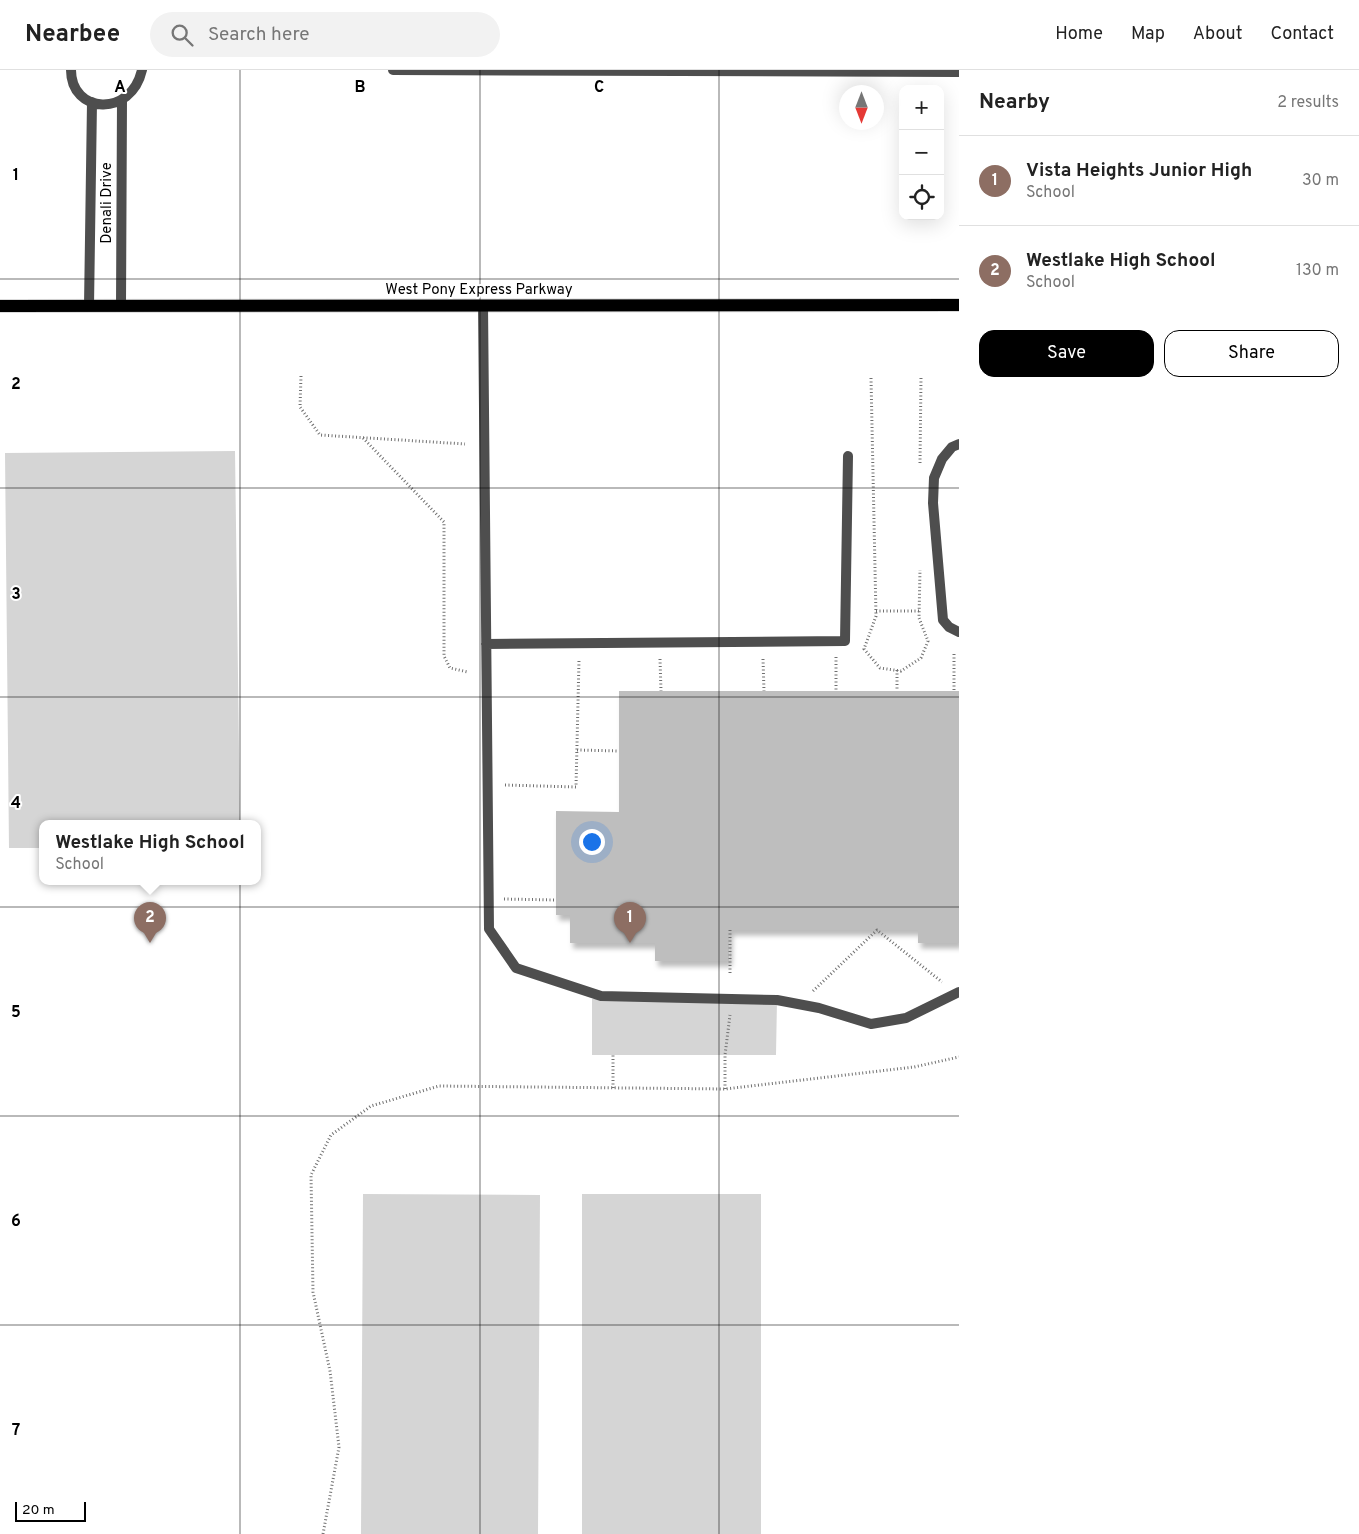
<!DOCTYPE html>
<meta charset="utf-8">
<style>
body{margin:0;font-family:Overpass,sans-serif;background:#f2f2f2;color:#222}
.controls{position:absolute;right:15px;top:15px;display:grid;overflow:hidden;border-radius:10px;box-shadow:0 5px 20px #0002}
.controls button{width:45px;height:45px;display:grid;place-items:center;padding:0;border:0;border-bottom:1px solid #e0e0e0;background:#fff;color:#222;font:25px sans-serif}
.compass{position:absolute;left:839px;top:15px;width:45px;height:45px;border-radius:50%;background:#fff;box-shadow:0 5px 20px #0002;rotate:180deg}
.scale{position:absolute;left:15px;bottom:12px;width:71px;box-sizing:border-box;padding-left:5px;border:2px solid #000;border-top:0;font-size:14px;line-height:18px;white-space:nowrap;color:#000;-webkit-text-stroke:4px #fff;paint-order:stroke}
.you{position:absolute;left:591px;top:771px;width:18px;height:18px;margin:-12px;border:4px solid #fff;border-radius:50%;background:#1a73e8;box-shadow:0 0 0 8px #1a73e833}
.badge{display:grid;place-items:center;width:32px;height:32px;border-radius:50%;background:#000;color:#fff;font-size:16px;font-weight:700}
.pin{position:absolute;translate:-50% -41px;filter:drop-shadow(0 1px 2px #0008)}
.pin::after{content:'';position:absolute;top:26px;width:18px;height:15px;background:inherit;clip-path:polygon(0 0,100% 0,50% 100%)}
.popup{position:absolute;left:39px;top:750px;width:222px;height:65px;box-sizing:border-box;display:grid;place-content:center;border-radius:10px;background:#fff;filter:drop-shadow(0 1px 4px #0005);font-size:16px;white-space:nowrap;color:#767676}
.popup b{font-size:19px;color:#222}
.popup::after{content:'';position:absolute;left:50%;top:100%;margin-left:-10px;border:10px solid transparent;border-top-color:#fff}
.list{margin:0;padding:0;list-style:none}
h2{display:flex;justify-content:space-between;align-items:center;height:65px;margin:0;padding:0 20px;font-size:21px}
h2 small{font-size:16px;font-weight:400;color:#767676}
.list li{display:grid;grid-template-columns:32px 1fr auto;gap:15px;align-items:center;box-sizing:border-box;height:90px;padding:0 20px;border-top:1px solid #e0e0e0}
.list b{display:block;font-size:19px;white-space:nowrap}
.list p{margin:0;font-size:16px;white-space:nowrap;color:#767676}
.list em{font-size:16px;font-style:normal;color:#767676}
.actions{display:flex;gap:10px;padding:15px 20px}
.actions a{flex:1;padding:11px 0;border:1px solid #000;border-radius:15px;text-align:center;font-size:18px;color:#000}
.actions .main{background:#000;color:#fff}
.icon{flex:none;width:28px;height:28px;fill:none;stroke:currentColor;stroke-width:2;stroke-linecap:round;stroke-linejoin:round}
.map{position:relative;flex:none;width:959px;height:1464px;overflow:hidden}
header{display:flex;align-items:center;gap:30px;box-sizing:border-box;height:70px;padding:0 25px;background:#fff;border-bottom:1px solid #e0e0e0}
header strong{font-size:24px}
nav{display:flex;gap:28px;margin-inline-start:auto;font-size:18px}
.search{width:350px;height:45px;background:#f2f2f2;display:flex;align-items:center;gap:12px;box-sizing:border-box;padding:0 18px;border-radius:28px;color:#767676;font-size:19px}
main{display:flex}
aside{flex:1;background:#fff}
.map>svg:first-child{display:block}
.green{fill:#d5d5d5}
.building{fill:#bebebe;filter:url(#shadow)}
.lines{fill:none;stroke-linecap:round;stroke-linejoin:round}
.primary-casing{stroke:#dbdbdb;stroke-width:14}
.path{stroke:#707070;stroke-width:3;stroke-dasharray:1 2.5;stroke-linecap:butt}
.service{stroke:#4e4e4e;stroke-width:10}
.minor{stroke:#4e4e4e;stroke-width:10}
.primary{stroke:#000;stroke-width:12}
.grid{fill:none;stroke:#000;stroke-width:1;stroke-opacity:0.55}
.labels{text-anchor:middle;stroke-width:4;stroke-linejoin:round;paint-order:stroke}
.street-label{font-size:15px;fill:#000;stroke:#fff}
.grid-label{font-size:16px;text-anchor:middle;font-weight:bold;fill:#000;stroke:#fff;stroke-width:4;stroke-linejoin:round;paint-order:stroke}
</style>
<header>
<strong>Nearbee</strong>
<div class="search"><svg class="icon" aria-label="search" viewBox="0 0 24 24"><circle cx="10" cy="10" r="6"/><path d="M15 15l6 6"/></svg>Search here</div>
<nav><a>Home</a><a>Map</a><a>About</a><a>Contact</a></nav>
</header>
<main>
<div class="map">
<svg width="959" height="1464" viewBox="0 0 959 1464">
<defs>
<filter id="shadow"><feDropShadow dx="3" dy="5.5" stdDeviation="2.5" flood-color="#0004"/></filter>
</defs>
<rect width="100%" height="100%" fill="#fff"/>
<path class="green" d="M235,381L240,754H42V778H9L5,383Z
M592,929L777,930L776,985H592Z
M363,1124L540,1125L538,1464H361Z
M582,1124H761V1464H582Z"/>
<path class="building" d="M619,621H959V873H918V860H730L729,891H655V873H570V845H556V741L619,742Z"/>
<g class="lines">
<g class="primary-casing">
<path id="primary" d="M0,236L959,235"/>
</g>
<path class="path" d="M301,306L300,337L320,365L465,374
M871,308L876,546L864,579L880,598L901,601L921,588L928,571L919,548L920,500
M363,368L444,452V586L450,598L468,602
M920,393L921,307
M876,541H919
M954,584V621
M836,587V621
M660,589L661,621
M763,589L764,621
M897,600V621
M577,680L619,681
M505,715L576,717L579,590
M504,829L556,830
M730,860V904
M813,921L877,860L942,912
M613,1018V985
M725,1019V985L730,945
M323,1464L339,1377L330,1301L313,1222L311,1105L331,1065L371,1036L439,1016L725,1019L914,997L959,987"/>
<path class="service" d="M483,235L489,859L516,898L601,926L777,930L819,938L871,954L906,948L959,922
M959,374L952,377L942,389L934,408L933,433L943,550L949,557L959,562
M486,574L845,571L848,386"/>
<path class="minor" d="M71,0C71,44 131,48 142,0
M393,0L959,2
M89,236L92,32
M121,236L122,30"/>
<use href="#primary" class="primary"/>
</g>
<path class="grid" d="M240,0V1464M480,0V1464M719,0V1464M0,209H959M0,418H959M0,627H959M0,837H959M0,1046H959M0,1255H959"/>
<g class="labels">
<g class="street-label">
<text transform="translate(106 133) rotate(-90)" y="5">Denali Drive</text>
<text x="479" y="224">West Pony Express Parkway</text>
</g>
</g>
<g class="grid-label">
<text x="120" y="22">A</text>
<text x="360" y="22">B</text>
<text x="599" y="22">C</text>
<text x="16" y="110">1</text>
<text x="16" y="319">2</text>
<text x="16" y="529">3</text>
<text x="16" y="738">4</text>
<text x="16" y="947">5</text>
<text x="16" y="1156">6</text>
<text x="16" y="1365">7</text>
</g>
</svg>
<div class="controls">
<button>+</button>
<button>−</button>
<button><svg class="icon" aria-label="locate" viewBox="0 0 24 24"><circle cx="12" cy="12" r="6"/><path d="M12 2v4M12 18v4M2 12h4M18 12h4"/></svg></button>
</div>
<svg class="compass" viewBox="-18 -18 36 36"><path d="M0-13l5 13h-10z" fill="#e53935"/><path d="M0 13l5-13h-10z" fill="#767676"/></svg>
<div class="scale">20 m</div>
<div class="you"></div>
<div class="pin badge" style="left:630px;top:873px;background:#8d6e63">1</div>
<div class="pin badge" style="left:150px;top:873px;background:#8d6e63">2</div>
<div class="popup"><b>Westlake High School</b>School</div>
</div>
<aside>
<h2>Nearby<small>2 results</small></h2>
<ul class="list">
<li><span class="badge" style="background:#8d6e63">1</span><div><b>Vista Heights Junior High</b><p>School</p></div><em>30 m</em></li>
<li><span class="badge" style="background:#8d6e63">2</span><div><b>Westlake High School</b><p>School</p></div><em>130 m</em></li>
</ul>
<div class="actions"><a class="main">Save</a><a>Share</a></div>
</aside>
</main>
